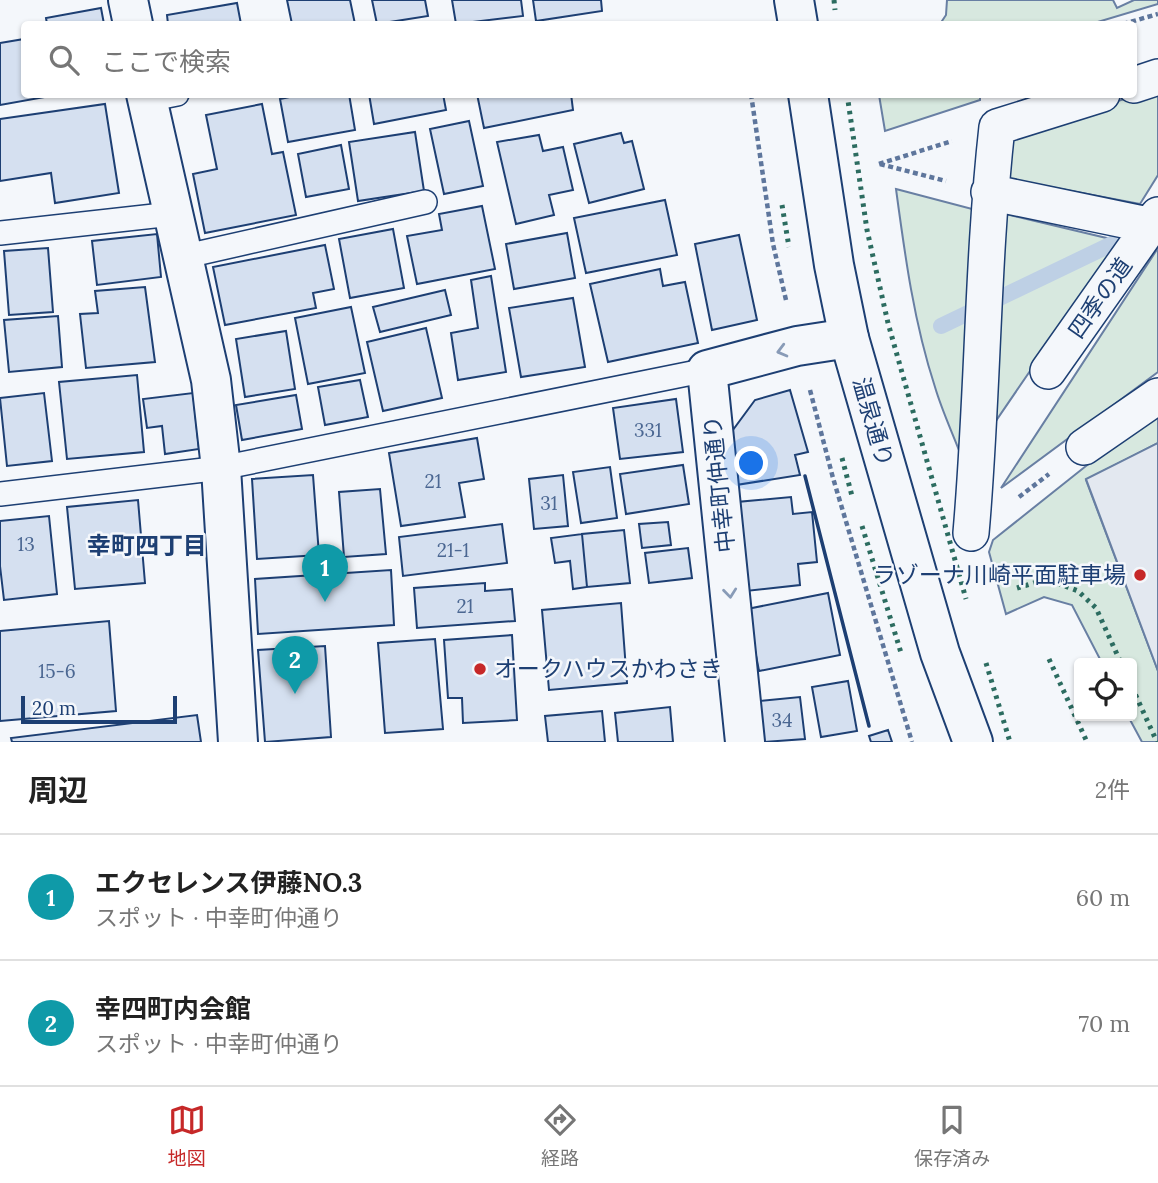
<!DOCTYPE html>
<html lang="ja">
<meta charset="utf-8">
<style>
body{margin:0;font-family:Lora,"Noto Sans JP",serif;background:#f6f6f6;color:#222}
.controls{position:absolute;right:21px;bottom:21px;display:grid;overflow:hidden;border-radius:7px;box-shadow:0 2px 5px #0004}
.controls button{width:63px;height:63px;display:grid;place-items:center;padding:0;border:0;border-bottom:2px solid #e0e0e0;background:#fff;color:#222;font:35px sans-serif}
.scale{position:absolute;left:21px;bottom:18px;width:156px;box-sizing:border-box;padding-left:7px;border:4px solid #1d3f73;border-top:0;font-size:19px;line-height:24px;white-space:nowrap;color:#1d3f73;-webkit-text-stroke:5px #f4f7fb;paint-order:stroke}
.you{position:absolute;left:752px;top:464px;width:24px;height:24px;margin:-18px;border:5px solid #fff;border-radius:50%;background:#1a73e8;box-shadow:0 0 0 10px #1a73e833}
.badge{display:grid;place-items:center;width:46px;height:46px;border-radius:50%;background:#c62828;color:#fff;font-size:23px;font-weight:700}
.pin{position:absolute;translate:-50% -58px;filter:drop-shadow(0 2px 4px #0008)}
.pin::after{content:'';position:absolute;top:37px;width:24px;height:21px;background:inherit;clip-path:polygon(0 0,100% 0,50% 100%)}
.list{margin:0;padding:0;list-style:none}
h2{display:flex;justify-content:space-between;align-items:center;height:91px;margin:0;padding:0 28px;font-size:30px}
h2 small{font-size:23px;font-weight:400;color:#767676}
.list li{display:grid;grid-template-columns:46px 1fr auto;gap:21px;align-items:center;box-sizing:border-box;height:126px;padding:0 28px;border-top:2px solid #e0e0e0}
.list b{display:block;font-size:26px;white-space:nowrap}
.list p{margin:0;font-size:23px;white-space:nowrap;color:#767676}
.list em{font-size:23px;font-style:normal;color:#767676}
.icon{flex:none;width:38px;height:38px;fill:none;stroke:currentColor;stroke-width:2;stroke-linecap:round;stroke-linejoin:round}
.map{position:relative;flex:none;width:1158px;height:742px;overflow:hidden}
.search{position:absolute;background:#fff;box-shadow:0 2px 5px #0004;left:21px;right:21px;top:21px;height:77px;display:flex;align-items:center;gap:18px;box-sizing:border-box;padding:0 24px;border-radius:7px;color:#767676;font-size:26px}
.sheet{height:343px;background:#fff}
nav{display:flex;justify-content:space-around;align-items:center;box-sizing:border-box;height:98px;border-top:2px solid #e0e0e0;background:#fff;font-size:19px;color:#767676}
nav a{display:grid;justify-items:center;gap:4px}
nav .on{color:#c62828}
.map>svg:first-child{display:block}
.green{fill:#d7e8df;stroke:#687fa3;stroke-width:2}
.parking{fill:#e3e8f0;stroke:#687fa3;stroke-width:2}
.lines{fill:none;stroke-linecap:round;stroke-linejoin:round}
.stream{stroke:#bed0e5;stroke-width:16}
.building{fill:#d5e0f0;stroke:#1d3f73;stroke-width:2}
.service-casing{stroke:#1d3f73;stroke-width:26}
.pedestrian-casing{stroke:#1d3f73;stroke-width:38}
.minor-casing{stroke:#1d3f73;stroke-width:42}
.tertiary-casing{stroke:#1d3f73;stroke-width:42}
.path{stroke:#5e769c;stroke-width:4.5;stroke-dasharray:5 3.5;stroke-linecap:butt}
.service{stroke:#f4f7fb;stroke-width:23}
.pedestrian{stroke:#f4f7fb;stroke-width:35}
.minor{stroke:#f4f7fb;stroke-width:38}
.tertiary{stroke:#f4f7fb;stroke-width:38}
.hedge{stroke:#2c6c60;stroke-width:5;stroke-dasharray:3.5 5;stroke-linecap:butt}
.wall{stroke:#1d3f73;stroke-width:3.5}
.oneway{stroke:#889bb7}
.poi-dot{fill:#c62828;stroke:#f4f7fb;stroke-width:2.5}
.labels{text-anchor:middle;stroke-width:5;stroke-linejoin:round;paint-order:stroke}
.number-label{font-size:19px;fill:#4b6792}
.street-label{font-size:23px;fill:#1d3f73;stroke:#f4f7fb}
.poi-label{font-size:23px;fill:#1d3f73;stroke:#f4f7fb;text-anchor:end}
.neighbourhood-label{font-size:24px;font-weight:bold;fill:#1d3f73;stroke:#f4f7fb}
</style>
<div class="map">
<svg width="1158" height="742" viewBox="0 0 1158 742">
<rect width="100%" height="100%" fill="#f4f7fb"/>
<path class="green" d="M947,0H1113L1117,8L1134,0H1158V4L1091,24H940L946,15Z
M1158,88V175L1140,204L1003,178L1007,137Z
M879,95H980V100L885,131Z
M896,189L976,210L962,458C953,434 942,411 935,387C914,323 905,256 896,189Z
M997,212L1119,241L989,431Z
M1158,248V372L1001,488Z
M1158,415V443L1086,480L1158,671V742H1142L1128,716H1132V663H1102L1072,605L1044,597L1006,614L989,552L993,540L1091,462Z"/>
<path class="parking" d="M1158,443V671L1086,479Z"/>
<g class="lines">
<path class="stream" d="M941,326L1137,232"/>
</g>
<path class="building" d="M287,0H350L355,24H292Z
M372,0H425L428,16L377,24Z
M452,0H521L523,16L456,24Z
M533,0H601L602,11L536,21Z
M237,3L241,24H168L167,15Z
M101,8L104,24H47L46,18Z
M24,39V94H45V97L0,105V43Z
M304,94H349L355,130L288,142L280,99Z
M369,94H443L446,110L374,124Z
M477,94H571L573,110L484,128Z
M105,104L119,193L55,203L51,173L0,181V119Z
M262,104L272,154L283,152L296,215L205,233L193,174L217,169L206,115Z
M469,121L483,186L444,194L430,129Z
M415,132L424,191L358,201L349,142Z
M621,133L624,143L632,141L644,189L589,203L574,144Z
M539,135L543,151L563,147L573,190L549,195L554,215L516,224L497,142Z
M341,145L349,189L306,197L298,154Z
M665,200L677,255L586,273L574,218Z
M482,206L495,269L417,284L407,236L442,230L439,214Z
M393,229L404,288L350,298L339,239Z
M567,233L575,278L514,289L506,244Z
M157,234L161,277L97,285L92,241Z
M739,235L757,320L712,330L695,244Z
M325,245L334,289L313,293L316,308L225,325L213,267Z
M48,248L53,312L9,315L4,251Z
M660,269L663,286L685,282L698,343L608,362L590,284Z
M491,276L506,372L458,380L451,333L478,328L471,280Z
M145,287L155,362L86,368L80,314L98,313L95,291Z
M445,290L451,315L380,332L373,307Z
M573,298L585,367L521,377L509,308Z
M351,307L365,373L308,384L295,318Z
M58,316L62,367L9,372L4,320Z
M426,328L442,398L383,411L367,342Z
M286,331L295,389L245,397L236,339Z
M137,375L144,452L67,459L59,382Z
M360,380L368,417L325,425L318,387Z
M790,390L808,452L795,455L800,475L736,485L730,434L755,400Z
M44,393L52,461L7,466L0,398Z
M193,393L199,449L165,454L162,426L147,428L143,399Z
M296,395L302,429L242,440L236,405Z
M676,399L683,452L620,459L613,408Z
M477,438L484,479L459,483L465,517L401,526L389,453Z
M683,465L689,504L626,514L620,474Z
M610,467L617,518L581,523L573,472Z
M313,475L319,555L257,559L252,479Z
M563,475L568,526L534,529L529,479Z
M380,489L386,554L344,557L339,492Z
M791,497L793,514L812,512L817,562L798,564L800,585L746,591L737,502Z
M138,500L145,583L75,589L67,507Z
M49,516L57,594L4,600L0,566V521Z
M668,522L671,545L642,548L639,524Z
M502,524L507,563L403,576L399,537Z
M624,530L630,583L587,587L582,534Z
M582,534L587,587L573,589L570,561L555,563L551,538Z
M688,548L692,578L649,583L645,553Z
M391,570L394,625L258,634L255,579Z
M485,583V591L512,589L515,621L417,628L414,588Z
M828,593L840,655L759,671L747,609Z
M621,603L627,683L549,690L542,610Z
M109,621L116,711L0,721V631Z
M512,635L517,720L463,723L462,698H448L444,640Z
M435,639L443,729L385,733L378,643Z
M325,646L331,737L265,742L258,650Z
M848,681L857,731L821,737L812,687Z
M800,697L805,739L764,742L760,701Z
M670,707L673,742H618L615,713Z
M602,711L605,742H548L545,716Z
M197,715L201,742H12L11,738Z
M888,730L892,742H871L869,736Z"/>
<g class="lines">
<g class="service-casing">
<path id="service" d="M147,100L177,94
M0,233L172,214
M182,257L425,202
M0,494L221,468L707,370"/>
</g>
<g class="pedestrian-casing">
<path id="pedestrian" d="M1134,85L1158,77
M989,192L1158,227
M1048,371L1158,215
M1084,447L1158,396
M971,533C983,398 982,262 997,127L1102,94"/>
</g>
<g class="minor-casing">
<path id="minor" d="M128,0L133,24
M146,94L211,380L221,468L238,742
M745,742L707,370L797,346L849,338"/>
</g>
<g class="tertiary-casing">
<path id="tertiary" d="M794,0L798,24
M808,94L834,265L849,338L940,653L973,742"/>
</g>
<path class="path" d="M1123,24L1158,14
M751,94L773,244L786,300
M879,164L952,141
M880,164L946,181
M810,390L833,478L912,742
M1019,497L1049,474"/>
<use href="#service" class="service"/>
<use href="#pedestrian" class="pedestrian"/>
<use href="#minor" class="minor"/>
<use href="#tertiary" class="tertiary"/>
<path class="hedge" d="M834,0L835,10
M847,94L867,230L888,323L966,599
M782,205L789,247
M842,458L852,496
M862,526L902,656
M1017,588L1047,579L1078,591L1096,608L1121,663
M1049,659L1087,742
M986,663L1010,742
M1132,687L1157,742"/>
<path class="wall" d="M805,476L869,726"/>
</g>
<defs><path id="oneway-chevron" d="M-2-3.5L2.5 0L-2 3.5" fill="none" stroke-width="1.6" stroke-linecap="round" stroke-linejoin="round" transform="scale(1.75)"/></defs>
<g class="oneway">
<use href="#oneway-chevron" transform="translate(782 351) rotate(165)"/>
<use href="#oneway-chevron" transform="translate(730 593) rotate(84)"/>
</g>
<g class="poi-dot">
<circle cx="1140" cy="575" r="7"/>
<circle cx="480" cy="669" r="7"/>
</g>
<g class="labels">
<g class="number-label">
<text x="648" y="437">331</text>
<text x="433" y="488">21</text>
<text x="549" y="510">31</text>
<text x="26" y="551">13</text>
<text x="453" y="557">21-1</text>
<text x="465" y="613">21</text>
<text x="57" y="678">15-6</text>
<text x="782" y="727">34</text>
</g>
<g class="street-label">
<text transform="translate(1100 298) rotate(-55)" y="8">四季の道</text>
<text transform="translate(873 422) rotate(74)" y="8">温泉通り</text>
<text transform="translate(719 484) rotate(-96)" y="8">中幸町仲通り</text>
</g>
<g class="poi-label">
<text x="1126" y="583">ラゾーナ川崎平面駐車場</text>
<text x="494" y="677" text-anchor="start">オークハウスかわさき</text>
</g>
<g class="neighbourhood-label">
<text x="147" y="554">幸町四丁目</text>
</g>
</g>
</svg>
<div class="controls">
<button><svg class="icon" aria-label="locate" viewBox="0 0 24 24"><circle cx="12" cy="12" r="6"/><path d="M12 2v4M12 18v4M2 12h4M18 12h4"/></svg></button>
</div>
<div class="scale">20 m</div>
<div class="you"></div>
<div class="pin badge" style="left:325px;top:602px;background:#0f9aa8">1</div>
<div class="pin badge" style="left:295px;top:694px;background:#0f9aa8">2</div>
<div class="search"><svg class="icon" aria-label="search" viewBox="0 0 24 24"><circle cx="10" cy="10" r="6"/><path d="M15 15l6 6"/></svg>ここで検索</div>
</div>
<section class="sheet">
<h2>周辺<small>2件</small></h2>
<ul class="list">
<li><span class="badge" style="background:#0f9aa8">1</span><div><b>エクセレンス伊藤NO.3</b><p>スポット · 中幸町仲通り</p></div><em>60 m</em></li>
<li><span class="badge" style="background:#0f9aa8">2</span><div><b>幸四町内会館</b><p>スポット · 中幸町仲通り</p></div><em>70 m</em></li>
</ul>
</section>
<nav>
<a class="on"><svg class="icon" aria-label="map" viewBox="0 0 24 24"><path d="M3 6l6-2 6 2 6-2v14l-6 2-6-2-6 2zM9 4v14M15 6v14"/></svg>地図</a>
<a><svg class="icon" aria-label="directions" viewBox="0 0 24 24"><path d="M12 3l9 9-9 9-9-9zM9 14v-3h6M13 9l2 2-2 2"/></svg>経路</a>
<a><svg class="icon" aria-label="saved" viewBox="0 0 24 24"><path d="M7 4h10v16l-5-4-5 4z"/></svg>保存済み</a>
</nav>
